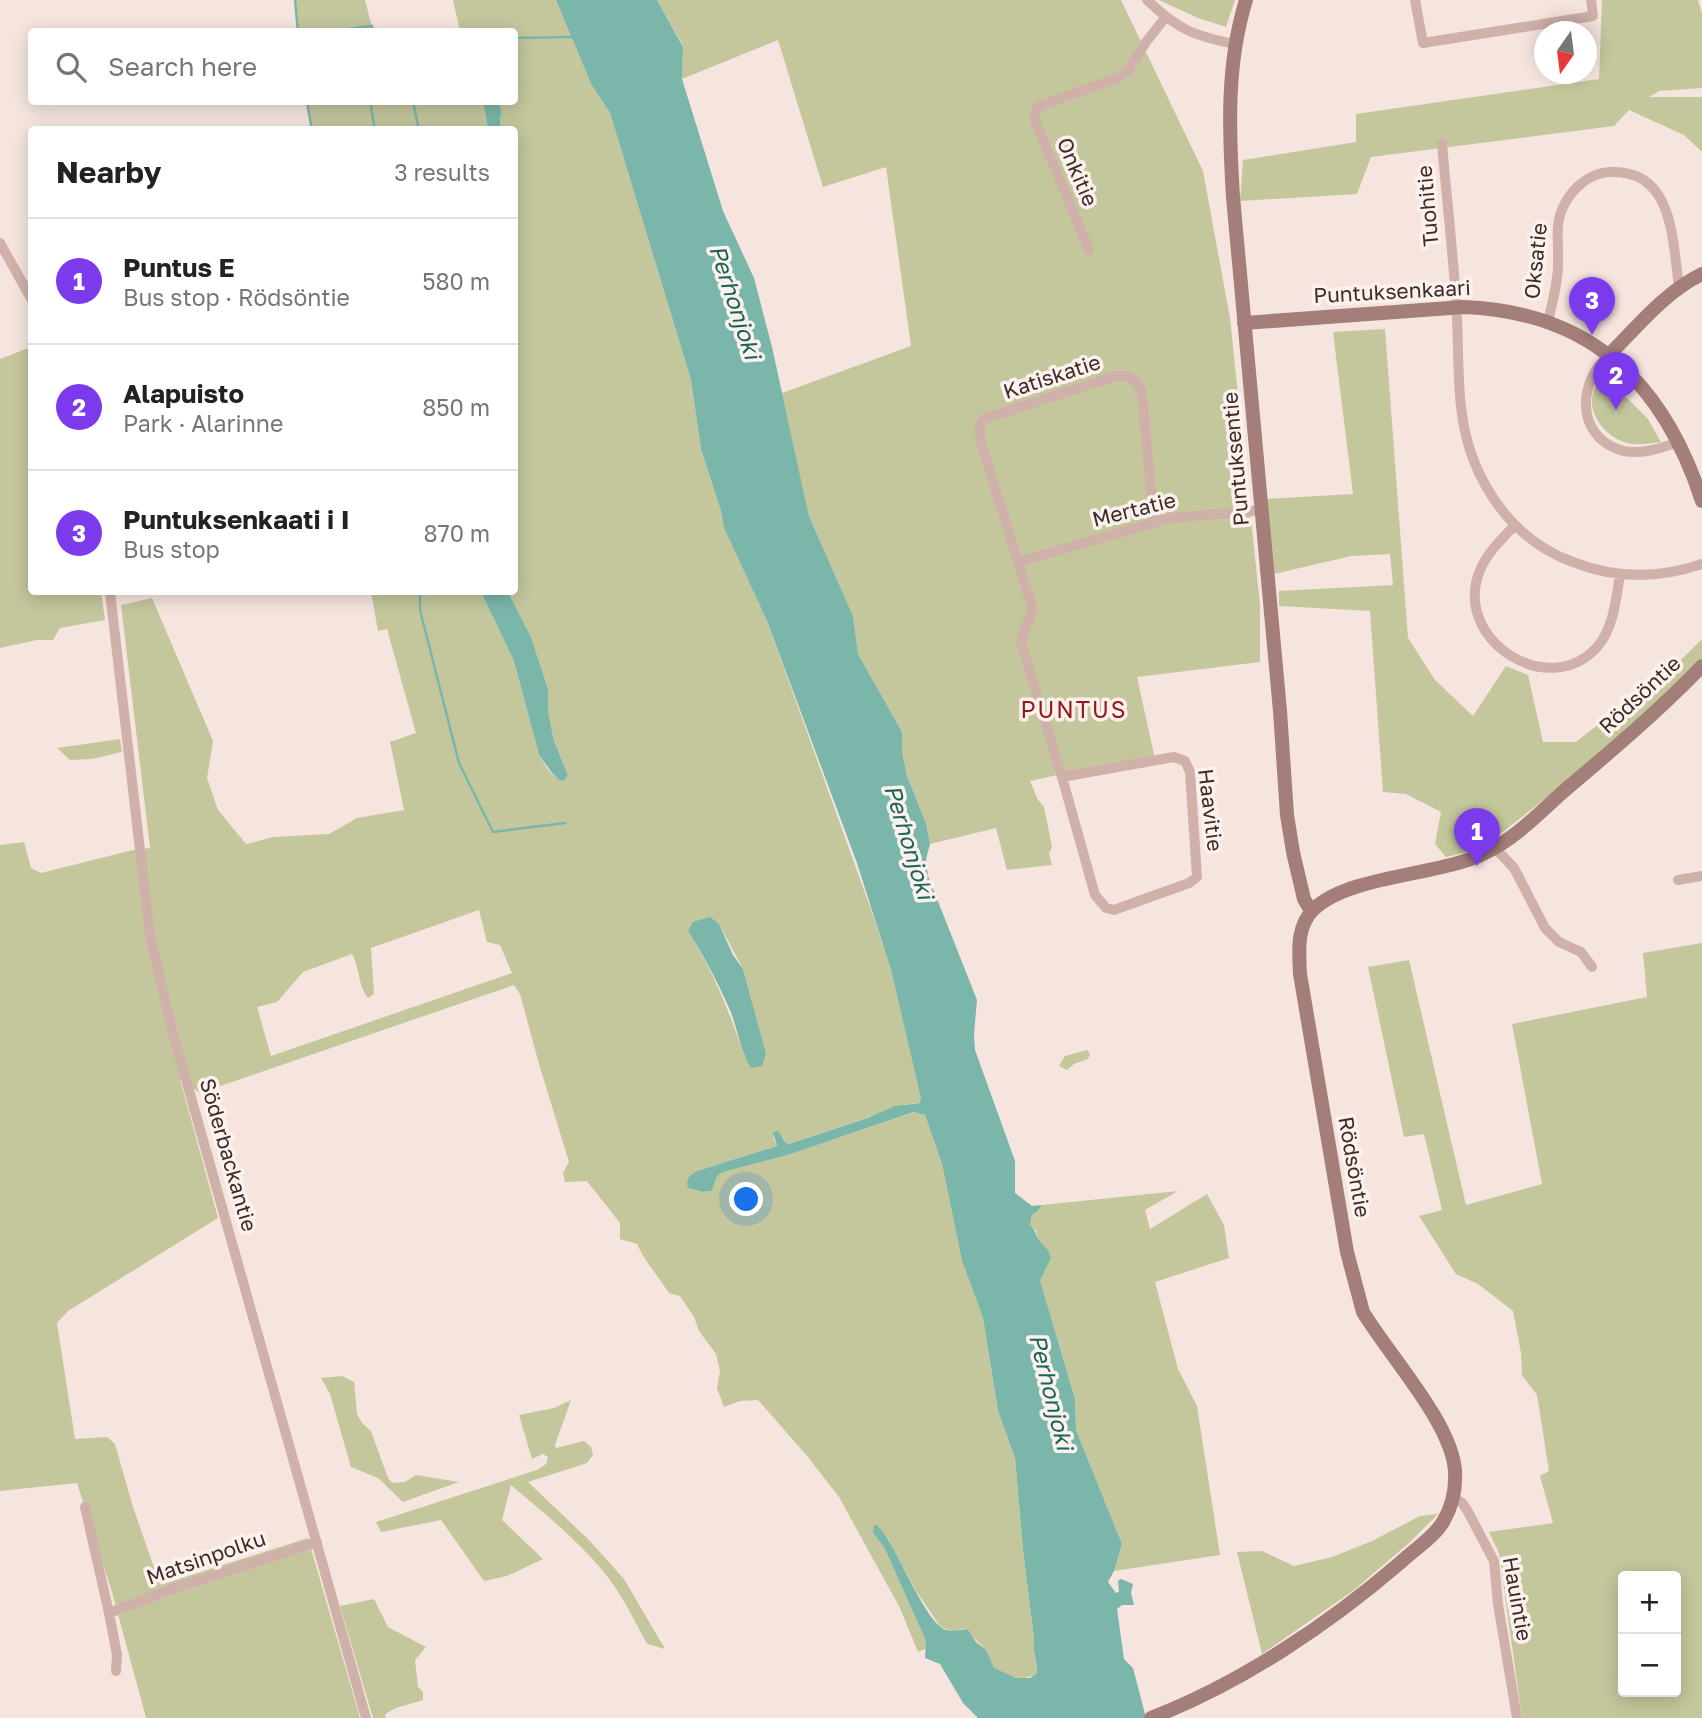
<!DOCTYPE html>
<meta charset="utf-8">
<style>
body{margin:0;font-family:"Golos Text",sans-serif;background:#f6f6f6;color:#222}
.controls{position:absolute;right:21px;bottom:21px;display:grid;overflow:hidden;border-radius:7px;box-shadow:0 4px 18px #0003}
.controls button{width:63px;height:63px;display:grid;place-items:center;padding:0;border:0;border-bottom:2px solid #e0e0e0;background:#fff;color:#222;font:35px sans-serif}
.compass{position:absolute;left:1534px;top:21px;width:63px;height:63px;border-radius:50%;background:#fff;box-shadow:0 4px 18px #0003;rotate:194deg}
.you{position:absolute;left:747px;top:1200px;width:24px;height:24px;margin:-18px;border:5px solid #fff;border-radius:50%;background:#1a73e8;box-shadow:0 0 0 10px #1a73e833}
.badge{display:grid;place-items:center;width:46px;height:46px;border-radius:50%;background:#7c3aed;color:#fff;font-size:23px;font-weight:700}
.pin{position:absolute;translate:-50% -58px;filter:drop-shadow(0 2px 4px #0008)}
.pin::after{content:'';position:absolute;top:37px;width:24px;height:21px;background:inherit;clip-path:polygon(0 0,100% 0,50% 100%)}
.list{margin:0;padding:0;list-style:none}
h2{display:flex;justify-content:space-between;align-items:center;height:91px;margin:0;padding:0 28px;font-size:30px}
h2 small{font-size:23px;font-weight:400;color:#767676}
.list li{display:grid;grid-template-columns:46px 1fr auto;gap:21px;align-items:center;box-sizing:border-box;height:126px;padding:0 28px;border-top:2px solid #e0e0e0}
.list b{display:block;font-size:26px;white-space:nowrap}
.list p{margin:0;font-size:23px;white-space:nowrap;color:#767676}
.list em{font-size:23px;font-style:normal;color:#767676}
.icon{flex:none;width:38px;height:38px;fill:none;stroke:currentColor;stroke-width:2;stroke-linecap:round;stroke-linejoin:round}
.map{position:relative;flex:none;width:1702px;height:1718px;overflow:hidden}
.search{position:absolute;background:#fff;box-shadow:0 4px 18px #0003;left:28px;top:28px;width:490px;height:77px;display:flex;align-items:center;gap:18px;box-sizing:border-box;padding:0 24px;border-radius:7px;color:#767676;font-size:26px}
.panel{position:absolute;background:#fff;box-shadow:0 4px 18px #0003;left:28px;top:126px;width:490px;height:469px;border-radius:7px}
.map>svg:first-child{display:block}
.green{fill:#c4c79c;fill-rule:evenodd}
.water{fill:#7ab7aa}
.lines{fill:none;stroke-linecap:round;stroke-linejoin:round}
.stream{stroke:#7ab7aa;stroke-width:2.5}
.street{stroke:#d0b1a9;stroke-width:10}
.secondary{stroke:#a47e79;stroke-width:14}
.labels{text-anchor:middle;stroke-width:7;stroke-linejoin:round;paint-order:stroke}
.street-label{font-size:21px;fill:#3c2b29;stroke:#fcf1ed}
.water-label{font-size:23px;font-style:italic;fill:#196456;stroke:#fcf1ed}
.neighbourhood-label{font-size:23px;letter-spacing:2px;fill:#961719;stroke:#fcf1ed}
</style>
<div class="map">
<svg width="1702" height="1718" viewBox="0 0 1702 1718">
<rect width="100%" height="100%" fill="#f6e5df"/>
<path class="green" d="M295,0H365L373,31H298Z
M453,0H556L591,84L610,113L691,380L701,449L721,511L724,528L767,621L873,915L891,970L921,1099V1103L907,1104L789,1144L786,1143L783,1137H773L777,1146L700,1170L688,1188L703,1192L712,1191L717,1176L723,1172L788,1155L915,1112L925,1115L942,1164L962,1261L983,1318L998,1411L1015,1458L1023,1550L1034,1639C1032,1652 1038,1660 1037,1673C1023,1683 1007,1676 994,1668C991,1663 989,1656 986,1651C983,1646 968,1632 963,1629C954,1632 948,1631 940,1626L916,1591L888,1539L877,1525L873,1533L884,1547L926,1641L927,1648L918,1652L900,1608L839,1497L808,1457L758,1400L740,1401L724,1407L717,1388L720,1371L716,1354L699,1331L694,1317L680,1296L669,1293C658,1276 645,1262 637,1244L620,1239V1223L587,1181L565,1182L563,1173L569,1162L539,1064L520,994L514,985L200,1093L180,1079L218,1218L68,1311L57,1323L75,1439L107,1437L115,1444L133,1507L160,1585L308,1538L360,1718H146L112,1592L77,1483L0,1491V845L24,842L31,868L41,873L133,850L150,848L121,605L152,598L213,741L207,778L218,810L246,844L273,837L329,834L357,818L404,810L390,742L416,733L387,629L378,631L371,592H481L514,661L539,755C545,765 552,779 564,780L568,775L554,741L548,711V689L531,637L508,592H514V130L500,129L501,118L498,103L486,102L485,113L488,129H313L308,102H514V32L460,31ZM479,910L487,942L500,945L512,973L271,1056L257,1007L277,1002L303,972L352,954C360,968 358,986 368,998L374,994L371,948ZM719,924L743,969L766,1053L745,1057C729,1012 714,972 688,931Z
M657,0H1121L1203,171L1230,318L1260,605V662L1137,677L1155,759L1112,763L1030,781L1038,800L1044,807L1052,847L1049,853L1052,865L1007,870L996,828L930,844L926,823L907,776L902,751V732L858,654L853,616L809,516L782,393L911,346L886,167L823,187L778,40L682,79L683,46Z
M1159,0H1235L1226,27L1198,18Z
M1602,0H1698L1702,14V88L1659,91L1649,97H1702V152L1684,135L1629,110L1614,126L1371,157L1357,194L1240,201L1243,160L1356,142V114L1599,79Z
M1385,329L1408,638L1435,680L1473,716L1506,666L1528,675L1543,742H1576L1684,657L1702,639V658L1651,709L1591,762L1513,824L1480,849L1446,857L1435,844L1441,812L1406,794L1383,792L1370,611L1279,606V591L1393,585L1390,554L1351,556L1274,574L1267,499L1353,494L1333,332Z
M31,347L32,592H101L105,620L60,628L53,640H37L0,648V359Z
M1602,373L1648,419L1661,442C1652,443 1642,445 1633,444C1613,442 1594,424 1592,404C1591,393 1597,382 1602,373Z
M120,739L122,752L92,759L70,760L57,748Z
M1702,943V1718H1522L1499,1553L1489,1532L1553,1523L1540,1476L1549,1471L1537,1395L1522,1375L1521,1353L1513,1311L1478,1284L1456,1274L1419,1216L1442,1210L1424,1134L1404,1137L1368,967L1409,960L1466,1205L1542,1184L1512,1024L1647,997L1643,953ZM1623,1576H1676V1692H1623Z
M1087,1050L1090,1054L1088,1059L1074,1064L1067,1070L1059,1066L1065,1056Z
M1178,1191L1145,1210L1150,1229L1207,1194L1224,1225L1229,1258L1155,1282L1178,1369L1197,1406L1220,1555L1114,1571L1122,1544L1076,1430L1075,1399L1040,1280L1038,1240L1036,1230L1030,1225L1032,1215L1038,1211L1042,1205Z
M342,1376L354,1382L357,1414L362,1423L371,1431L388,1478L392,1483L405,1482L416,1475L459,1482L403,1502L378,1478L351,1467L330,1394L321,1378Z
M571,1400L555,1445L556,1448L584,1441L591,1447L593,1455L587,1463L528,1482L589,1540L624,1579L665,1649L647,1644C633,1618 621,1592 602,1570C576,1538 542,1512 511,1485L502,1520L543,1559L507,1576L484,1581L441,1520L381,1532L376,1522L537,1470L546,1464L548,1457L543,1454L515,1466L532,1459L519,1415L554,1408Z
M1438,1514L1409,1543L1354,1590L1262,1654L1237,1552L1262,1551L1294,1566L1332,1557L1372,1541L1420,1516Z
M374,1599L388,1627L426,1647L415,1660L418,1687L423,1692V1700L396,1708L385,1714L386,1718H373L340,1606Z"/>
<path class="water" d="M556,0H657L683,47L682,79L723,211L754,278L772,347L809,516L853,616L858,654L902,732V751L907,776L926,823L930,844L926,859L928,876L977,1000L974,1034L975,1050L1015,1161V1193L1032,1206L1042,1205L1038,1211L1032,1215L1030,1225C1036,1230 1035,1233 1038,1239C1044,1248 1046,1244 1051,1258L1040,1280L1075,1399L1076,1430L1122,1544L1114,1571L1108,1582L1116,1593L1119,1592L1118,1581L1121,1579L1133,1584L1131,1593L1134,1605H1122L1117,1609L1124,1659L1133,1668L1146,1718H978L963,1703L940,1664L925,1658L926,1641L884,1547L873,1533L874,1525H877C897,1544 923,1621 946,1630C954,1632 960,1629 968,1630L976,1642L986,1650L994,1668L1016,1678H1030L1037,1673C1038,1661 1032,1652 1034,1639L1023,1550L1015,1458L998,1411L983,1318L962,1261L942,1164L925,1115L914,1112L788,1155L723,1172L717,1176L712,1191L703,1192L688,1188C685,1178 691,1174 700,1170L777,1146L773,1132L778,1131L786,1143L789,1144L867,1118L895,1106L920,1103L921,1099L891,970L857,863L767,621L724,528L721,511L701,449L691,380L610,113L591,84Z
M486,102L498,103L501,110L500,129H488L484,106Z
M481,592H508L531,637L548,689V711L554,741L568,775L564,781L559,780L552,773L539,755L514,661Z
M710,917L719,924L733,955L743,969L766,1053L762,1066L751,1068C740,1050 738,1030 730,1010C718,983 704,956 688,931L693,922Z"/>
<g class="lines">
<path class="stream" d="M295,0L298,32
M324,32L372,26L373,32
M514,38L573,37
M307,102L312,130
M370,102L375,130
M413,102L419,130
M420,592V610L459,763L493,832L565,823"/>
<path class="street" d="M1147,0C1177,29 1194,36 1235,44
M1415,0L1423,43L1593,16L1591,0
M1442,144C1447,202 1454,260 1457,318C1460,389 1454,444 1498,505C1517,531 1543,551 1573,562C1616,579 1658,579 1702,564
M0,243L32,300
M1089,250L1034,118L1037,107L1117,78L1128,71L1146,42L1165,18
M1548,322C1552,303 1558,284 1558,264C1559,244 1554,224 1564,205C1573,188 1589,173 1610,172C1674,169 1672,240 1679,286
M1609,355C1578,381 1575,435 1620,450C1639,456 1661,448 1679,442
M1514,526C1502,539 1488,552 1481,568C1449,638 1549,703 1598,646C1614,627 1616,598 1620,575
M1018,562L1171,518L1262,510
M110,592L150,936L172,1030L366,1718
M1174,757L1185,761L1190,772L1197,877L1189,883L1114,910L1106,908L1095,895L1062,777Z
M1062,777L1021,642C1023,629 1031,620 1032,607L982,446L979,428L984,419L1116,376C1132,375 1136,379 1142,393L1154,522
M1495,848L1514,868L1545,928L1559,942L1581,952L1592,967
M1678,880L1702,876
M1453,1497L1462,1503L1467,1510L1494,1561L1498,1604L1517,1718
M85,1507L109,1613L172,1589L317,1542
M109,1613L117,1655L116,1671"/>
<path class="secondary" d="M1246,0C1226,65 1229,131 1233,197L1280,711L1287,815L1293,852L1304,899L1311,911
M1244,323L1464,307C1592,312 1664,384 1702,501
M1609,355C1638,326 1665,292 1702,274
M1151,1718C1241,1683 1328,1625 1401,1562C1415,1549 1433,1538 1443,1522C1452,1507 1456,1488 1455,1471C1452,1423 1388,1354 1363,1312L1347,1252L1300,974C1299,952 1296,926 1314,909C1349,875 1439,876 1485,853C1515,839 1539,813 1564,791C1611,751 1659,711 1702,666"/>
</g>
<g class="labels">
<g class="street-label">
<text transform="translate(1077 172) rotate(67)" y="7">Onkitie</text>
<text transform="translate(1428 206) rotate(-95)" y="7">Tuohitie</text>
<text transform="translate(1536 261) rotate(-84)" y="7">Oksatie</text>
<text transform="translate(1392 292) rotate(-3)" y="7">Puntuksenkaari</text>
<text transform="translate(1052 377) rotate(-18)" y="7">Katiskatie</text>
<text transform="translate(1236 459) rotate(-95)" y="7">Puntuksentie</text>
<text transform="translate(1134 510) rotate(-14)" y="7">Mertatie</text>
<text transform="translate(1640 695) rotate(-43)" y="7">Rödsöntie</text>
<text transform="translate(1210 810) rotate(83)" y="7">Haavitie</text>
<text transform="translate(228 1155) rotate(74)" y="7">Söderbackantie</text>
<text transform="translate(1354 1167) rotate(80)" y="7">Rödsöntie</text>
<text transform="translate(206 1558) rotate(-19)" y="7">Matsinpolku</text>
<text transform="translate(1517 1599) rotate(80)" y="7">Hauintie</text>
</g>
<g class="water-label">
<text transform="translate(735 302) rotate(72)" y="8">Perhonjoki</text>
<text transform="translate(909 842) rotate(73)" y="8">Perhonjoki</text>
<text transform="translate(1051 1392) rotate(76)" y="8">Perhonjoki</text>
</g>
<g class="neighbourhood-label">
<text x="1074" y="718">PUNTUS</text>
</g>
</g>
</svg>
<div class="controls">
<button>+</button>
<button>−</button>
</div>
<svg class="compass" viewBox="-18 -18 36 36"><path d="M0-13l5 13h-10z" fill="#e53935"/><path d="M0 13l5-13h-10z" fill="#767676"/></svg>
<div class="you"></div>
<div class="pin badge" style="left:1477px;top:866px">1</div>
<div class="pin badge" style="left:1616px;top:410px">2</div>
<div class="pin badge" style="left:1592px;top:335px">3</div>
<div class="search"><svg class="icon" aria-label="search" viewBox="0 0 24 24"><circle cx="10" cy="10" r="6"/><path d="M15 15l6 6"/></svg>Search here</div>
<section class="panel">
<h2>Nearby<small>3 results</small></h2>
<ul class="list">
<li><span class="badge">1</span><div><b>Puntus E</b><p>Bus stop · Rödsöntie</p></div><em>580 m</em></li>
<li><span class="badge">2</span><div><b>Alapuisto</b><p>Park · Alarinne</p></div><em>850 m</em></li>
<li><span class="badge">3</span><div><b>Puntuksenkaati i I</b><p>Bus stop</p></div><em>870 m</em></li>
</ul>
</section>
</div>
